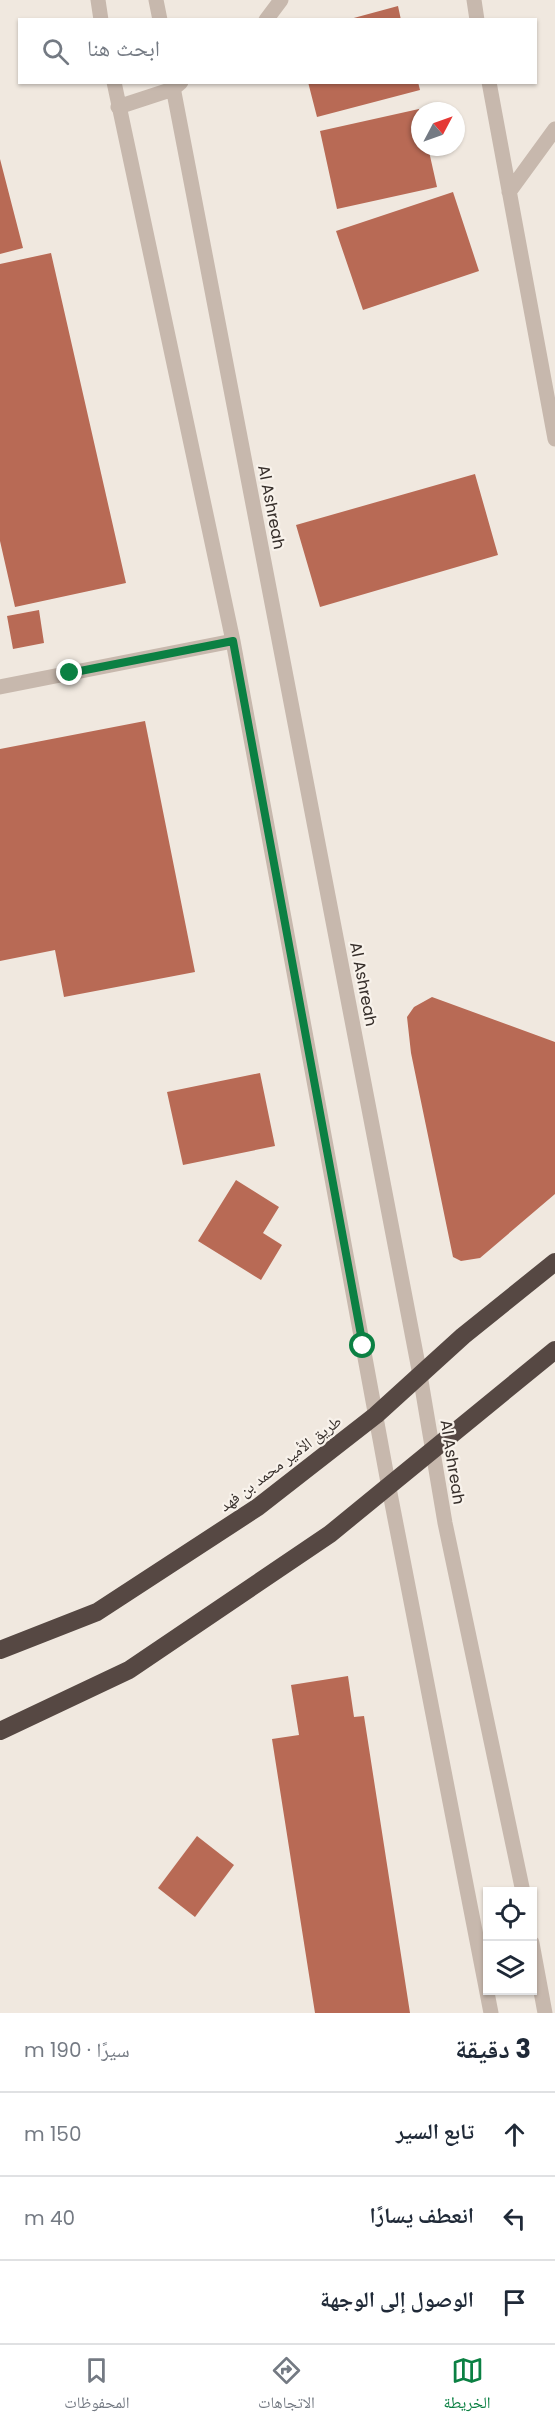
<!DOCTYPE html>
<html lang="ar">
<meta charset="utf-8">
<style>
body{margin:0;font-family:Poppins,"Noto Naskh Arabic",sans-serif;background:#f6f6f7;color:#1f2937;direction:rtl}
.controls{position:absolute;right:18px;bottom:18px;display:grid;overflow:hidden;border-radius:0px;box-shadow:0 2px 4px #0004}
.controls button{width:54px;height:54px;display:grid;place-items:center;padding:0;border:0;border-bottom:2px solid #e0e1e3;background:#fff;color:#1f2937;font:30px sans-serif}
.compass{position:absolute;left:411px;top:102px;width:54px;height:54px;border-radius:50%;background:#fff;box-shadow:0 2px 4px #0004;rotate:49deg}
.stop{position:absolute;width:18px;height:18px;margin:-14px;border:4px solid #0b8043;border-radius:50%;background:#fff}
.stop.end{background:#0b8043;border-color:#fff;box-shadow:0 2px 6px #0008}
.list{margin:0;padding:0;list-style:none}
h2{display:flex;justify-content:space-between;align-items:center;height:78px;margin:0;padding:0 24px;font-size:26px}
h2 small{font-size:20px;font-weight:400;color:#747a83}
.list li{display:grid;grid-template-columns:39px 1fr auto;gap:18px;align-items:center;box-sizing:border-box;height:84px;padding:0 24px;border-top:2px solid #e0e1e3}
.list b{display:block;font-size:22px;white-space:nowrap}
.list em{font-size:20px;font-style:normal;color:#747a83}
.icon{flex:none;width:33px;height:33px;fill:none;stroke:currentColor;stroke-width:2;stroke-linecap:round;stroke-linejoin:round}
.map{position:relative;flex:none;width:555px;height:2013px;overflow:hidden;direction:ltr}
.search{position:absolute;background:#fff;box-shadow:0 2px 4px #0004;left:18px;right:18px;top:18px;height:66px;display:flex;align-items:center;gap:15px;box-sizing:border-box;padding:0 21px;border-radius:0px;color:#747a83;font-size:22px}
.sheet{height:330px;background:#fff}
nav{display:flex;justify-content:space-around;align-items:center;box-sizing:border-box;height:84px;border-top:2px solid #e0e1e3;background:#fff;font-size:16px;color:#747a83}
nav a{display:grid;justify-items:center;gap:3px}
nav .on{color:#0b8043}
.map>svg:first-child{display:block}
.building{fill:#b86a55}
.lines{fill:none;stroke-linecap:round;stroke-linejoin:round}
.minor{stroke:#c7b8ad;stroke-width:15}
.highway{stroke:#564843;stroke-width:18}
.route{stroke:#0b8043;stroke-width:8}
.labels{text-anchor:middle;stroke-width:4.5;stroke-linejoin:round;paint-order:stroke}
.street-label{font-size:16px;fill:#362e2a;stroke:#f8f2eb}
</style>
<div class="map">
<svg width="555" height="2013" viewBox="0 0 555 2013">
<rect width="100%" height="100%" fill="#f0e8df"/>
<path class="building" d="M398,6L401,20H350V19Z
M308,82H418L420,90L317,117Z
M419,109L420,147H428L437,187L337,209L320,131Z
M0,159L23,248L0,254Z
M453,192L479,271L363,310L336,231Z
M51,253L126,583L15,607L0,541V264Z
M475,474L498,555L320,607L296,525Z
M39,610L44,643L13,649L7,616Z
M145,721L195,972L64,997L55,950L0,961V749Z
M432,997L555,1042V1194L480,1258L461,1261L453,1257L411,1053L407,1017L414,1007Z
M260,1073L275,1146L183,1165L167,1092Z
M236,1180L279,1207L263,1233L282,1245L261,1280L198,1241Z
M348,1676L354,1717L364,1716L410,2013H315L272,1739L299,1735L291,1685Z
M197,1836L234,1865L195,1917L158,1888Z"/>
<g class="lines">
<path class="minor" d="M98,0L101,20
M156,0L160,20
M474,0L477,20
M266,20L281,0
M114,82L233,641L389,1488L491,2013
M172,82L420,1375L445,1523L523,1892
M489,82L555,439
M118,107L173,89L181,82
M509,192L555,129
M0,687L233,641
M532,1943L545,2013"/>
<path class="highway" d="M0,1650L97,1612L258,1507L376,1415L463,1336L555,1262
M0,1731L129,1670L330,1534L555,1350"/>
</g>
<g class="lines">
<path class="route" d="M70,673L233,641L363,1346"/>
</g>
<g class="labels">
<g class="street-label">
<text transform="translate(272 507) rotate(79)" y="6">Al Ashreah</text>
<text transform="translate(364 984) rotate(79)" y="6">Al Ashreah</text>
<text transform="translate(453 1462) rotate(81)" y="6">Al Ashreah</text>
<text transform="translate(280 1463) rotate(-37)" y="6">طريق الأمير محمد بن فهد</text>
</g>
</g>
</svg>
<div class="controls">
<button><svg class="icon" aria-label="locate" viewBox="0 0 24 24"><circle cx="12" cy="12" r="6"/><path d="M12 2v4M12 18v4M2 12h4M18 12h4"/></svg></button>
<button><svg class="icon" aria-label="layers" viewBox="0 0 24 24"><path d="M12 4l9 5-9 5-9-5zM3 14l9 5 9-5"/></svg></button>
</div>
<svg class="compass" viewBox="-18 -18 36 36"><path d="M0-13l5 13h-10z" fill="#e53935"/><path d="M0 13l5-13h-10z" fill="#747a83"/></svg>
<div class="stop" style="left:363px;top:1346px"></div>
<div class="stop end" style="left:70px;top:673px"></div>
<div class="search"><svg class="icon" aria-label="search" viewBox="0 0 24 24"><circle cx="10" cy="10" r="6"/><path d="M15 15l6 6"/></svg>ابحث هنا</div>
</div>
<section class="sheet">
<h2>3 دقيقة<small>سيرًا · 190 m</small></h2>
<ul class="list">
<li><svg class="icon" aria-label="ahead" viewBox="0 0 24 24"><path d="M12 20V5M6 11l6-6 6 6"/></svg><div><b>تابع السير</b></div><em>150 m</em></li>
<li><svg class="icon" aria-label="left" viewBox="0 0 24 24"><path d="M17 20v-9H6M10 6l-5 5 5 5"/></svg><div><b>انعطف يسارًا</b></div><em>40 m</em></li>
<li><svg class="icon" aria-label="arrive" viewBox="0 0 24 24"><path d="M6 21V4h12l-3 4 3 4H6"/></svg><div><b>الوصول إلى الوجهة</b></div></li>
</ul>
</section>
<nav>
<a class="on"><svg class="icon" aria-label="map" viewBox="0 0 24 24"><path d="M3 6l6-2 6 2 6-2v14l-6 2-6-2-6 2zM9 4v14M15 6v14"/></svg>الخريطة</a>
<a><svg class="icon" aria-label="directions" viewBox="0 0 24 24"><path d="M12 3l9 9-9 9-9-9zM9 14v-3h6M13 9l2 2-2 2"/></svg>الاتجاهات</a>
<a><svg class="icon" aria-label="saved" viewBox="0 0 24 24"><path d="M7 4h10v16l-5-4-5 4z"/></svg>المحفوظات</a>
</nav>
